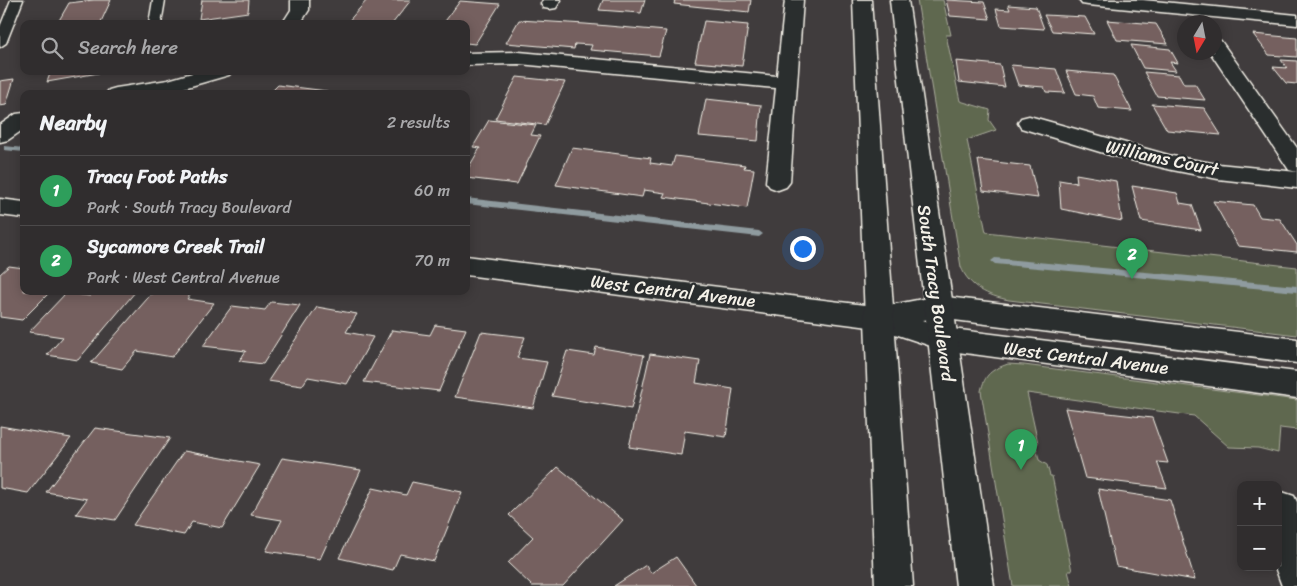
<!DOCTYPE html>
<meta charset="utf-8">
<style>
body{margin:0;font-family:Sriracha,sans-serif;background:#383536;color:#f1f3f6}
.controls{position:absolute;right:15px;bottom:15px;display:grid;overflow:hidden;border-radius:10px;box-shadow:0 2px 12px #0003}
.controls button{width:45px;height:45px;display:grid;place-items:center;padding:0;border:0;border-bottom:1px solid #4b494a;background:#302d2e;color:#f1f3f6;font:25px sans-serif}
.compass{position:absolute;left:1177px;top:15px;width:45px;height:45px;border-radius:50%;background:#302d2e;box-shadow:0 2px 12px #0003;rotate:190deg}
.you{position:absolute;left:802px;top:248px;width:18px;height:18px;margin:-12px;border:4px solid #fff;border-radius:50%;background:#1a73e8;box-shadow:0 0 0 8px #1a73e833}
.badge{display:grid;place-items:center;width:32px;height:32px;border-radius:50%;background:#8abfa5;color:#fff;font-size:16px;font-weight:700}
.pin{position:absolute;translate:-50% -41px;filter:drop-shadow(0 1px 2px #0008)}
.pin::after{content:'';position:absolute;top:26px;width:18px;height:15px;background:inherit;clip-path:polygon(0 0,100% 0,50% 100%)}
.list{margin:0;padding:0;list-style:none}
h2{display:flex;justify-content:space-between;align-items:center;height:65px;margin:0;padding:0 20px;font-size:21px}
h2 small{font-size:16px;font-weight:400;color:#a8a8aa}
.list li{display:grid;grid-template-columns:32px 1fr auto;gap:15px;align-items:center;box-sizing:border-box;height:70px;padding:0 20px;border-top:1px solid #4b494a}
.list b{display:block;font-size:19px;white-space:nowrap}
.list p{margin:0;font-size:16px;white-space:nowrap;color:#a8a8aa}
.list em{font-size:16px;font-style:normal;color:#a8a8aa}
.icon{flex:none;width:28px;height:28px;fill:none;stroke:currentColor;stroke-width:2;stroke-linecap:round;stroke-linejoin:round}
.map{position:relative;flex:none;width:1297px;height:586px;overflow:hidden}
.search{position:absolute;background:#302d2e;box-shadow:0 2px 12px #0003;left:20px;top:20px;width:450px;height:55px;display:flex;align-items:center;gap:12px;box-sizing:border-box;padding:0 18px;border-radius:10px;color:#a8a8aa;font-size:19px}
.panel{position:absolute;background:#302d2e;box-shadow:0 2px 12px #0003;left:20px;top:90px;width:450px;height:205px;border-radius:10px}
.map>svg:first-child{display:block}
.green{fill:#5f684f;stroke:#aaac9c}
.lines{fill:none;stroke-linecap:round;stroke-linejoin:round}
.stream{fill:#8f9b9f;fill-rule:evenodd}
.building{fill:#74605f;stroke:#f4f1e8}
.lane-casing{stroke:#f4f1e8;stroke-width:3}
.street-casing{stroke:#f4f1e8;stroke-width:3}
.secondary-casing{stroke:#f4f1e8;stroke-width:3}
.primary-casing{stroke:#f4f1e8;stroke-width:3}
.lane{fill:#2a2d2e;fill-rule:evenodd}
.street{fill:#2a2d2e;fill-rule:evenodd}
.secondary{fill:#2a2d2e;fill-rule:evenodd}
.primary{fill:#2a2d2e;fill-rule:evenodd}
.labels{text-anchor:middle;stroke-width:4.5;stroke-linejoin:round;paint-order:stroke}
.street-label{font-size:18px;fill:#f4f1e8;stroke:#2a2d2e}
</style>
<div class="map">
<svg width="1297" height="586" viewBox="0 0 1297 586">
<rect width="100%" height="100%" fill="#403c3d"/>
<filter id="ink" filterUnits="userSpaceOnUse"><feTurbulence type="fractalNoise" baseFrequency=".02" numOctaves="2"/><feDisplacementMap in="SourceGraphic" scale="10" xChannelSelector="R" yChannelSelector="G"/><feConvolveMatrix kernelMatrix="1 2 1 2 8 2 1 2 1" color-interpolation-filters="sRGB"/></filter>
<g filter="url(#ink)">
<path class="green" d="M917,0H943L951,35H946L960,101L990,110L989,120L996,130L967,140L986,232L1297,267V335L1009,300C988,296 969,287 961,267Z
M1008,364L1024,365L1297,400V430L1280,428L1278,453L1258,448L1229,447L1194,416L1027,393L1038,443L1036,446L1039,460L1047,465L1050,476H1052L1072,571H1068L1072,586H1013L981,391C985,374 991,370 1008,364Z"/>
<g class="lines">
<path class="stream" d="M4,146L24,148V152L4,150Z
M466,198L759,231L763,234L759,237L466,204Z
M995,258L1297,286V292L995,264L991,261Z"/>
</g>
<path class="building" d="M94,0H111L100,24H57L69,3Z
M202,0H249L248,12L199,19Z
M367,0H411L392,24H346Z
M603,0H645L641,13L599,10Z
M675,0H751L749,12L674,4Z
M946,0L984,2L990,19L950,16Z
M460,1L500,4L475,44L466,43V24H443Z
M1008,5L1036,7L1044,29L1001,26L996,9L1010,10Z
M1044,15L1085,17L1094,34L1052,31Z
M519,20L585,24L666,31L659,56L590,50L592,45L575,44L574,49L506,43Z
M1107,20L1156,24L1168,44L1117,40Z
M704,21L748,25L742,66L695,62Z
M1253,34L1297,38V57L1269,55Z
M1131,45L1170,49L1178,63L1170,62L1176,71L1143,68Z
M1281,60L1297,61V84L1286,83L1273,67L1287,68Z
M956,61L1000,65L1005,87L959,82Z
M1011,65L1056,69L1065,93L1046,92L1044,87L1018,85Z
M51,71H110L47,82Z
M1066,71L1113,75L1132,111L1098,108L1093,96L1076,94Z
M1144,72L1179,75L1184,84H1195L1205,100L1157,96Z
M517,77L565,82L545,125L495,119Z
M14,79L6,105L0,106V81Z
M278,85L327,91L325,94H269Z
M706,99L761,105L758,141L699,136Z
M1152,104L1204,108L1221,135L1167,130Z
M489,120L536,125L531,135L540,136L517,184L466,178V172L480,148L473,147Z
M572,148L651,158L650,163L672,166L675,156L745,165L744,168L754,169L747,208L663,197L665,193L644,190L642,197L556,185Z
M978,160L1030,166L1038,198L983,191Z
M1076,174L1116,181L1122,221L1061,209L1059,180L1077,183Z
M1132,186L1177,193L1180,203L1192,205L1201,230L1141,221Z
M1213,201L1253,205L1260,217L1280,219L1297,245V252L1238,246Z
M9,266L24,268V291H51L22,320L0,317V274Z
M94,291H136L78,360L47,355L63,337L29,332L66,293L90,296Z
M154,291H193L187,299L214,303L172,357L137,351L122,369L91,363Z
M271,302L300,305L263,364L239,361L246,351L203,346L232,306L265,310Z
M317,307L357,314L346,332L373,337L347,384L308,377L302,386L268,381Z
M435,325L466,329L439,391L364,382L392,330L430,335Z
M481,332L525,337L517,358L547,362L533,408L455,397Z
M596,347L644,355L631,409L552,396L567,351L594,355Z
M650,354L700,361L696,383L733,389L726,437L685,431L681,455L629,447Z
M1065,408L1152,418L1168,463L1157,462L1167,488L1085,478Z
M0,426L71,438L28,493L0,488Z
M95,428L170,438L115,520L76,514L87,499L46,492Z
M184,451L260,465L222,528L192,522L184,535L133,525Z
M282,458L361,470L320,559L266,551L282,520L251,515Z
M558,467L623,520L563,586H532L508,563L533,537L509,515Z
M412,482L462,492L434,561L400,554L393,570L339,558L373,488L406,495Z
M1098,489L1170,500L1195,580L1116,566Z
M676,557L696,585L694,586H614L646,565L651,573Z"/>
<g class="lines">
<g class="lane-casing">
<path id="lane" d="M11,0H23L6,43L0,47V27Z
M153,0H165L161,24H149Z"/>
</g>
<g class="street-casing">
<path id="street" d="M291,0H309V10L300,24H282L291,10Z
M543,0H561L556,8L550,9L544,8L541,4Z
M785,0H803L790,182L786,187L778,190L770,187L766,182L776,88L519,64L466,65V53L519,52L777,76Z
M1079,0H1143L1297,15V25L1088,5L1082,4Z
M1214,39L1221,41L1297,148V172L1289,170L1210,52H1214Z
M199,71H232L229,75L170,92L106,94L109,90L116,88L168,80Z
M24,113V129L8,140L0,142V125L16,114Z
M1029,116L1172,156L1218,164L1297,172V188L1218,179L1172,170L1110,155L1021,128L1018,123L1021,118Z
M1282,492L1294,496L1297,502V586H1282L1275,567H1278V493Z"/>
</g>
<g class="secondary-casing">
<path id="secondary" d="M0,199L24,202V218L0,215Z
M466,256L881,307L938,296L1297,339V363L938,318L922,320L944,328L1297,372V398L943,350L877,328L466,275Z"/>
</g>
<g class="primary-casing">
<path id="primary" d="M853,0H871L913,586H875Z
M890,0H908L994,586H956Z"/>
</g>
<use href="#lane" class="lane"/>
<use href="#street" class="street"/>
<use href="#secondary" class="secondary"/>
<use href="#primary" class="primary"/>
</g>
</g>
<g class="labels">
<g class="street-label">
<text transform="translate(1162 158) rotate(12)" y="6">Williams Court</text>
<text transform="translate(673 291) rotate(7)" y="6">West Central Avenue</text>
<text transform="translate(936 293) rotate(82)" y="6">South Tracy Boulevard</text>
<text transform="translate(1086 358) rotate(7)" y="6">West Central Avenue</text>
</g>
</g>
</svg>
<div class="controls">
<button>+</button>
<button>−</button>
</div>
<svg class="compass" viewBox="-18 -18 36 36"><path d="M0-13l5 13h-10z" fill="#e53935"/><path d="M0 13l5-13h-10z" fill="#a8a8aa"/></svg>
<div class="you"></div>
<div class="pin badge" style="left:1021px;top:470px;background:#2e9e5b">1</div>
<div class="pin badge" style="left:1132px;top:279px;background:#2e9e5b">2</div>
<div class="search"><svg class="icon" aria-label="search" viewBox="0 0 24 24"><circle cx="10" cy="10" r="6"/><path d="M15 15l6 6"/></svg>Search here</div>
<section class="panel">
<h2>Nearby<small>2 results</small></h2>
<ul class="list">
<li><span class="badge" style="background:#2e9e5b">1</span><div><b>Tracy Foot Paths</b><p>Park · South Tracy Boulevard</p></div><em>60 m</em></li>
<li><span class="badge" style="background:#2e9e5b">2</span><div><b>Sycamore Creek Trail</b><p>Park · West Central Avenue</p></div><em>70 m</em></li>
</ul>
</section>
</div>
